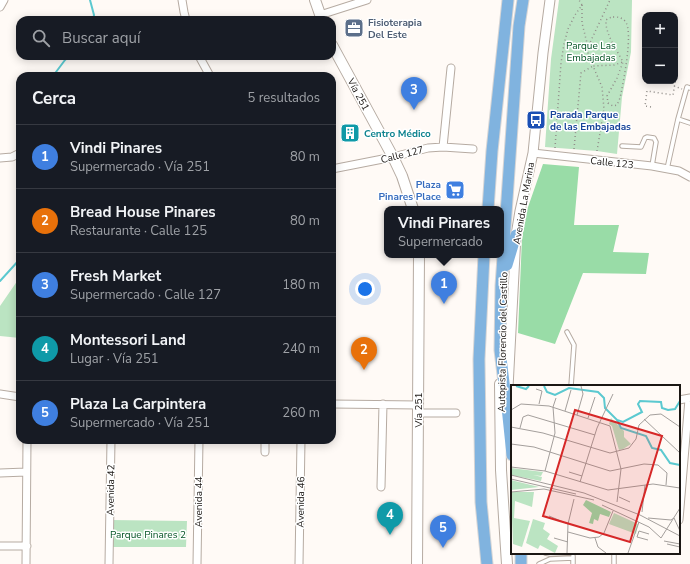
<!DOCTYPE html>
<html lang="es">
<meta charset="utf-8">
<style>
body{margin:0;font-family:"Nunito Sans",sans-serif;background:#242831;color:#f1f3f6}
.controls{position:absolute;right:12px;top:12px;display:grid;overflow:hidden;border-radius:8px;box-shadow:0 2px 10px #0003}
.controls button{width:36px;height:36px;display:grid;place-items:center;padding:0;border:0;border-bottom:1px solid #363941;background:#171b24;color:#f1f3f6;font:20px sans-serif}
.you{position:absolute;left:365px;top:289px;width:14px;height:14px;margin:-10px;border:3px solid #fff;border-radius:50%;background:#1a73e8;box-shadow:0 0 0 6px #1a73e833}
.badge{display:grid;place-items:center;width:26px;height:26px;border-radius:50%;background:#ea580c;color:#fff;font-size:13px;font-weight:700}
.pin{position:absolute;translate:-50% -33px;filter:drop-shadow(0 1px 2px #0008)}
.pin::after{content:'';position:absolute;top:21px;width:14px;height:12px;background:inherit;clip-path:polygon(0 0,100% 0,50% 100%)}
.popup{position:absolute;left:384px;top:206px;width:120px;height:52px;box-sizing:border-box;display:grid;place-content:center;border-radius:8px;background:#171b24;filter:drop-shadow(0 1px 3px #0005);font-size:13px;white-space:nowrap;color:#9ea1a6}
.popup b{font-size:15px;color:#f1f3f6}
.popup::after{content:'';position:absolute;left:50%;top:100%;margin-left:-8px;border:8px solid transparent;border-top-color:#171b24}
.list{margin:0;padding:0;list-style:none}
h2{display:flex;justify-content:space-between;align-items:center;height:52px;margin:0;padding:0 16px;font-size:17px}
h2 small{font-size:13px;font-weight:400;color:#9ea1a6}
.list li{display:grid;grid-template-columns:26px 1fr auto;gap:12px;align-items:center;box-sizing:border-box;height:64px;padding:0 16px;border-top:1px solid #363941}
.list b{display:block;font-size:15px;white-space:nowrap}
.list p{margin:0;font-size:13px;white-space:nowrap;color:#9ea1a6}
.list em{font-size:13px;font-style:normal;color:#9ea1a6}
.icon{flex:none;width:22px;height:22px;fill:none;stroke:currentColor;stroke-width:2;stroke-linecap:round;stroke-linejoin:round}
.map{position:relative;flex:none;width:690px;height:564px;overflow:hidden}
.search{position:absolute;background:#171b24;box-shadow:0 2px 10px #0003;left:16px;top:16px;width:320px;height:44px;display:flex;align-items:center;gap:10px;box-sizing:border-box;padding:0 14px;border-radius:12px;color:#9ea1a6;font-size:15px}
.panel{position:absolute;background:#171b24;box-shadow:0 2px 10px #0003;left:16px;top:72px;width:320px;height:372px;border-radius:12px}
.map>svg:first-child{display:block}
.green{fill:#bbe4c2}
.forest{fill:#99dca7}
.lines{fill:none;stroke-linecap:round;stroke-linejoin:round}
.stream{stroke:#5bc9d0;stroke-width:2}
.service-casing{stroke:#b6aba2;stroke-width:5.5}
.minor-casing{stroke:#b6aba2;stroke-width:9}
.tertiary-casing{stroke:#b6aba2;stroke-width:11}
.secondary-casing{stroke:#b6aba2;stroke-width:12}
.trunk-casing{stroke:#d6d5d5;stroke-width:13}
.path{stroke:#918d89;stroke-width:1.5;stroke-dasharray:1 3;stroke-linecap:butt}
.service{stroke:#fff;stroke-width:3.5}
.minor{stroke:#fff;stroke-width:7}
.tertiary{stroke:#fff;stroke-width:9}
.secondary{stroke:#fff;stroke-width:10}
.trunk{stroke:#80b3df;stroke-width:11}
.labels{text-anchor:middle;stroke-width:3;stroke-linejoin:round;paint-order:stroke}
.service-label{font-size:10px;font-weight:bold;fill:#4e5e75;stroke:#fff;text-anchor:start}
.park-label{font-size:10px;fill:#035324;stroke:#fff}
.street-label{font-size:10px;fill:#1b1714;stroke:#fff}
.transit-label{font-size:10px;font-weight:bold;fill:#164399;stroke:#fff;text-anchor:start}
.culture-label{font-size:10px;font-weight:bold;fill:#0d838f;stroke:#fff;text-anchor:start}
.shop-label{font-size:10px;font-weight:bold;fill:#366cbe;stroke:#fff;text-anchor:end}
.inset-river{fill:none;stroke:#5bc9d0;stroke-width:2}
.inset-road{fill:none;stroke:#a49f9c;stroke-width:1}
.view{fill:#d62828;fill-opacity:0.15;stroke:#d62828;stroke-width:2}
.inset-edge{fill:none;stroke:#1b1714;stroke-width:2}
</style>
<div class="map">
<svg width="690" height="564" viewBox="0 0 690 564">
<rect width="100%" height="100%" fill="#fffaf6"/>
<path class="green" d="M559,0H632L631,52L622,97L617,154L597,151L545,147L551,59Z
M20,277V338L0,336V306Z
M110,520L187,521L186,547H110Z"/>
<path class="forest" d="M543,164L579,167L574,225H619L613,252L649,253L646,274L583,273L555,344L518,333L522,238L527,210Z"/>
<g class="lines">
<path class="stream" d="M90,0L94,15L93,20
M53,76L65,60L69,56
M0,281L20,259"/>
<g class="service-casing">
<path id="service" d="M678,119L687,87L690,88
M622,146L641,147L645,138L647,137L654,138L656,142L652,166
M667,169L678,119L690,123
M567,332L574,345L571,386
M545,553L550,554L573,553
M573,556V564
M539,564L550,559L573,558
M614,564V553"/>
</g>
<g class="minor-casing">
<path id="minor" d="M182,0L184,12L186,20
M0,7L4,0
M320,15L367,0
M199,56L210,76
M443,147L451,68
M533,153L652,166L679,171L690,177
M0,158L12,157L20,153
M332,169L393,157L428,148L443,147L473,149
M0,394L20,397
M679,400L690,398
M332,404L418,405
M418,413H456
M265,452V440
M0,473L26,472
M381,487L383,404
M679,520L689,399
M0,546H27
M26,564L27,440
M109,564L111,440
M197,564L199,440
M299,564L301,440"/>
</g>
<g class="tertiary-casing">
<path id="tertiary" d="M508,388L516,235L520,211L533,153L543,53L550,0"/>
</g>
<g class="secondary-casing">
<path id="secondary" d="M315,0L322,20
M332,45L393,157L402,176L413,209
M500,384L501,470L507,564
M417,564L419,255"/>
</g>
<g class="trunk-casing">
<path id="trunk" d="M488,209L492,151L508,0
M484,255L479,359L481,502L487,564
M507,265L516,235
M512,455L507,407L500,350L501,286L519,26L523,0
M521,553V564"/>
</g>
<path class="path" d="M582,5V23L588,47
M613,17C618,17 621,17 625,21C634,31 623,84 620,98L617,105L613,106L608,103L607,96L617,78L623,62C617,50 605,34 606,20L609,18Z
M674,86L682,89
M651,107L645,106L647,91L673,95L676,77
M555,148L561,63L564,44L568,29L575,15L582,5L579,0
M574,149L581,73L593,66L588,56V47L610,0
M597,151L604,109L602,87L593,66L614,65L623,62"/>
<use href="#service" class="service"/>
<use href="#minor" class="minor"/>
<use href="#tertiary" class="tertiary"/>
<use href="#secondary" class="secondary"/>
<use href="#trunk" class="trunk"/>
</g>
<defs>
<g id="office-square" transform="scale(1)"><rect x="-9" y="-9" width="18" height="18" rx="4" fill="#5c6f8a" stroke="#fff"/><path d="M-6-3h4V-5.5h4V-3h4V5H-6ZM-1-4.5V-3h2v-1.5ZM-6 0V1H6V0Z" fill="#fff"/></g>
<g id="bus-square" transform="scale(1)"><rect x="-9" y="-9" width="18" height="18" rx="4" fill="#1a4fb4" stroke="#fff"/><path d="M-5-6H5V4H4V6H2V4H-2V6H-4V4H-5ZM-3.5-4V0h7V-4ZM-3.5 1.2v1.5H-2V1.2ZM2 1.2v1.5H3.5V1.2Z" fill="#fff"/></g>
<g id="building-square" transform="scale(1)"><rect x="-9" y="-9" width="18" height="18" rx="4" fill="#0f9aa8" stroke="#fff"/><path d="M-4-6H4V6H1V3H-1V6H-4ZM-2.5-4.3h1.7v1.8h-1.7ZM.8-4.3h1.7v1.8H.8ZM-2.5-1h1.7V.8h-1.7ZM.8-1h1.7V.8H.8Z" fill="#fff"/></g>
<g id="supermarket-square" transform="scale(1)"><rect x="-9" y="-9" width="18" height="18" rx="4" fill="#3f7fe0" stroke="#fff"/><path d="M-6-5.5h2.5l.6 2H6L4.5 2H-2.5L-4.4-4H-6ZM-1.5 3.2a1.3 1.3 0 1 0 .1 0ZM3 3.2a1.3 1.3 0 1 0 .1 0Z" fill="#fff"/></g>
</defs>
<g fill-rule="evenodd">
<use href="#office-square" x="354" y="28"/>
<use href="#bus-square" x="536" y="120"/>
<use href="#building-square" x="350" y="133"/>
<use href="#supermarket-square" x="455" y="190"/>
</g>
<g class="labels">
<g class="service-label">
<text x="368" y="26">Fisioterapia<tspan x="368" dy="12">Del Este</tspan></text>
</g>
<g class="park-label">
<text x="591" y="49">Parque Las<tspan x="591" dy="12">Embajadas</tspan></text>
<text x="148" y="538">Parque Pinares 2</text>
</g>
<g class="street-label">
<text transform="translate(359 94) rotate(62)" y="4">Vía 251</text>
<text transform="translate(402 154) rotate(-14)" y="4">Calle 127</text>
<text transform="translate(612 162) rotate(6)" y="4">Calle 123</text>
<text transform="translate(523 203) rotate(-80)" y="4">Avenida La Marina</text>
<text transform="translate(502 342) rotate(-89)" y="4">Autopista Florencio del Castillo</text>
<text transform="translate(418 410) rotate(-90)" y="4">Vía 251</text>
<text transform="translate(110 490) rotate(-89)" y="4">Avenida 42</text>
<text transform="translate(198 502) rotate(-90)" y="4">Avenida 44</text>
<text transform="translate(300 502) rotate(-89)" y="4">Avenida 46</text>
</g>
<g class="transit-label">
<text x="550" y="118">Parada Parque<tspan x="550" dy="12">de las Embajadas</tspan></text>
</g>
<g class="culture-label">
<text x="364" y="137">Centro Médico</text>
</g>
<g class="shop-label">
<text x="441" y="188">Plaza<tspan x="441" dy="12">Pinares Place</tspan></text>
</g>
</g>
<g transform="translate(511 385)">
<rect width="169" height="169" fill="#fffaf6"/>
<path d="M100,33L113,46V52L120,59L112,64L108,65L101,41L98,39ZM0,83L32,87L30,91L22,90L31,92L30,96L0,90ZM0,95L28,102L0,105ZM0,107H23L21,122L4,116L3,133L19,136L11,162L2,159ZM103,128L127,139L125,149L98,139ZM22,134L34,138L32,144L39,149L36,154L47,161L44,168L29,160L27,164L15,158Z" fill="#bbe4c2"/>
<path d="M75,115L100,127L98,132L89,129L87,136L83,134L82,139L78,138L81,128L72,120Z" fill="#99dca7"/>
<path class="inset-river" d="M5,1L15,4L18,1M33,1L36,7L44,10L58,3L87,7L93,13L94,23L106,35L112,37L131,27L127,19L129,16L150,17L151,23L157,25L164,24L169,16M106,35L110,43L135,51L141,63L150,65L159,78L169,80"/>
<path class="inset-road" d="M25,4L31,6L28,19M0,25L10,19L38,21L99,41L110,84L106,117M54,26L60,5M66,30L72,9L70,1M77,33L84,12M133,34L169,68M0,42L32,48L99,68L118,63L125,54L128,40L139,30L150,29L169,42M9,43L12,32L17,30L84,50M0,59L23,62L99,86L133,79L147,80L156,88L155,100M0,82L34,86L97,105L142,99L169,103M34,86L44,48L42,22L45,13M58,87L71,91M0,90L73,108L129,130L169,151M0,94L65,109M69,97L86,43L102,9M0,107L33,104L83,115M108,112L119,117M91,120L138,142L150,153M131,127L134,100M38,131L57,139M137,133L160,135L163,133L169,146M57,147L79,153L88,152L93,148L102,126M43,153L57,157M84,153L87,162L95,168M150,153L169,123M137,155L126,152L128,146L138,149M153,156L169,159M156,159L169,162M56,168L57,139L63,114M117,168L128,137"/>
<path class="view" d="M64,25L151,51L119,157L32,131Z"/>
<rect width="169" height="169" class="inset-edge"/>
</g>
</svg>
<div class="controls">
<button>+</button>
<button>−</button>
</div>
<div class="you"></div>
<div class="pin badge" style="left:444px;top:304px;background:#3f7fe0">1</div>
<div class="popup"><b>Vindi Pinares</b>Supermercado</div>
<div class="pin badge" style="left:364px;top:370px;background:#e8710a">2</div>
<div class="pin badge" style="left:414px;top:110px;background:#3f7fe0">3</div>
<div class="pin badge" style="left:390px;top:535px;background:#0f9aa8">4</div>
<div class="pin badge" style="left:443px;top:548px;background:#3f7fe0">5</div>
<div class="search"><svg class="icon" aria-label="search" viewBox="0 0 24 24"><circle cx="10" cy="10" r="6"/><path d="M15 15l6 6"/></svg>Buscar aquí</div>
<section class="panel">
<h2>Cerca<small>5 resultados</small></h2>
<ul class="list">
<li><span class="badge" style="background:#3f7fe0">1</span><div><b>Vindi Pinares</b><p>Supermercado · Vía 251</p></div><em>80 m</em></li>
<li><span class="badge" style="background:#e8710a">2</span><div><b>Bread House Pinares</b><p>Restaurante · Calle 125</p></div><em>80 m</em></li>
<li><span class="badge" style="background:#3f7fe0">3</span><div><b>Fresh Market</b><p>Supermercado · Calle 127</p></div><em>180 m</em></li>
<li><span class="badge" style="background:#0f9aa8">4</span><div><b>Montessori Land</b><p>Lugar · Vía 251</p></div><em>240 m</em></li>
<li><span class="badge" style="background:#3f7fe0">5</span><div><b>Plaza La Carpintera</b><p>Supermercado · Vía 251</p></div><em>260 m</em></li>
</ul>
</section>
</div>
